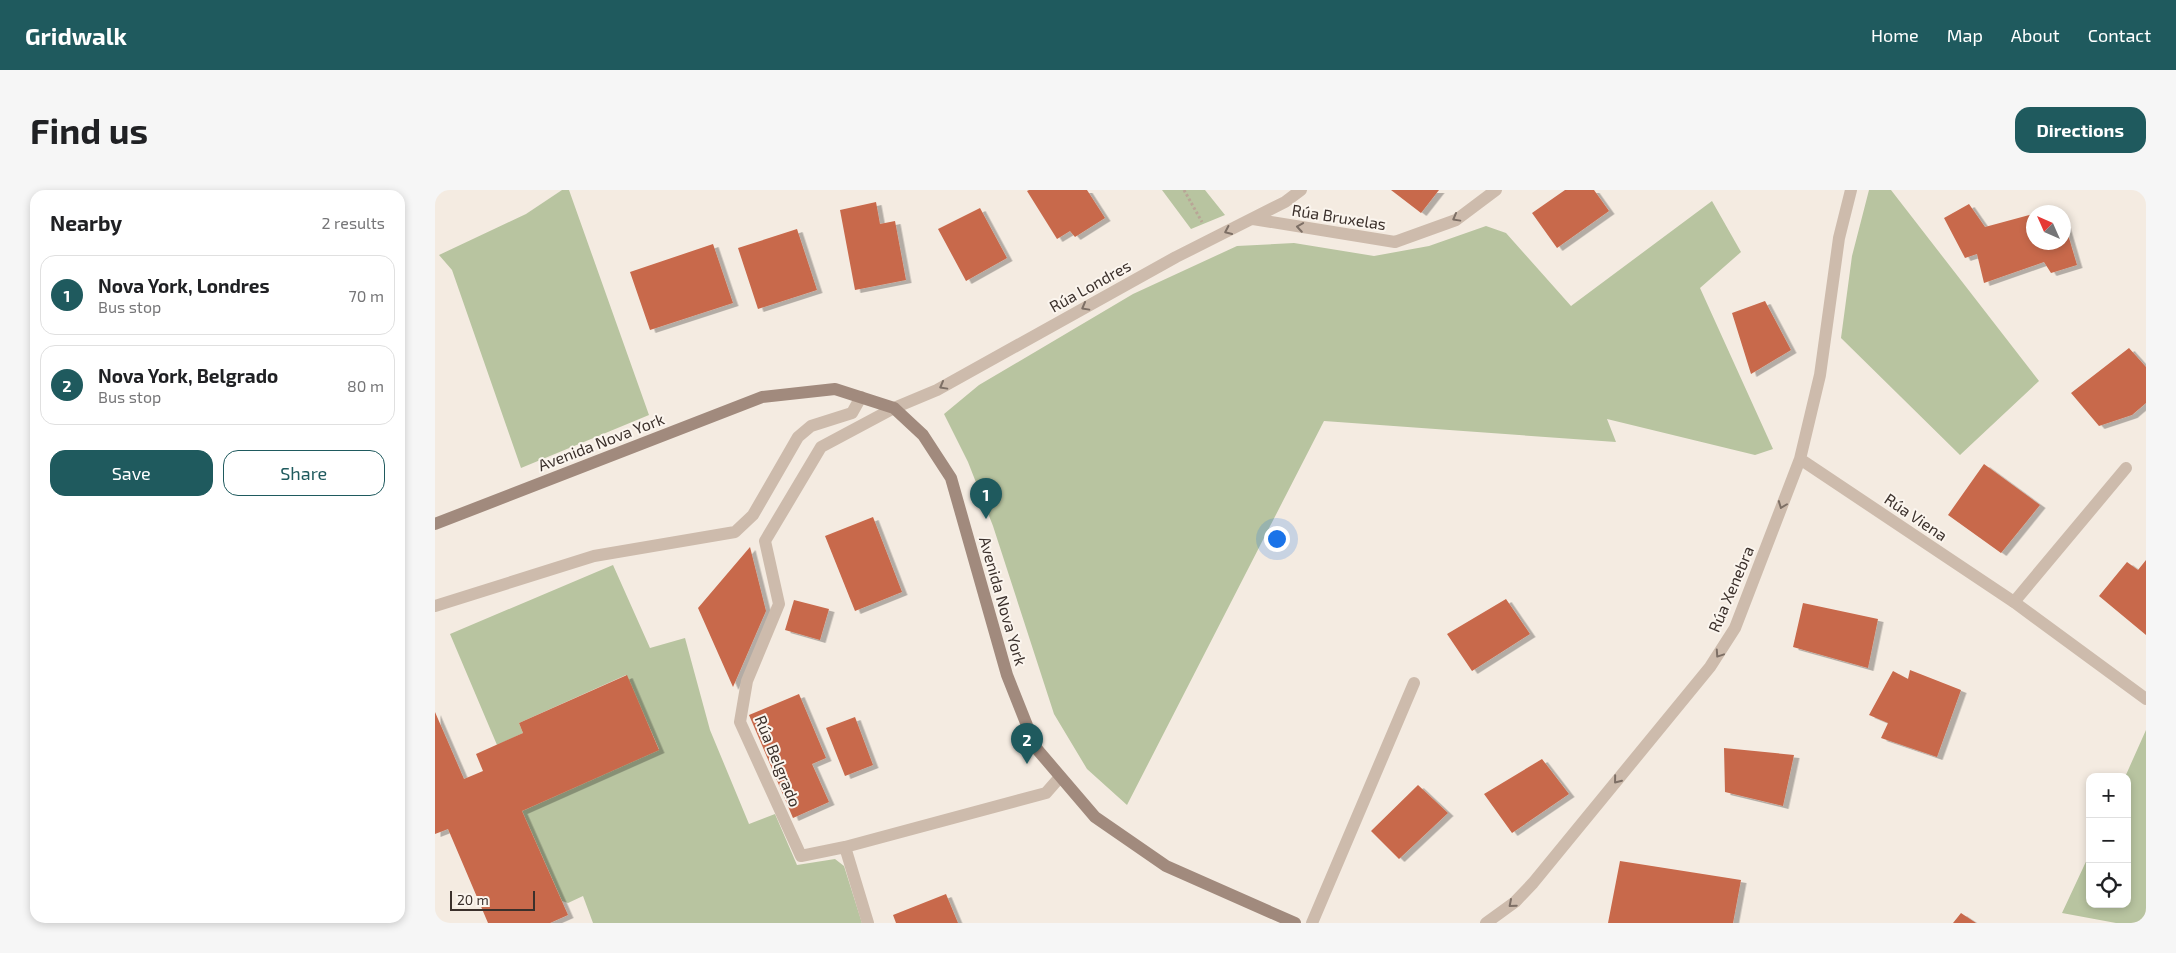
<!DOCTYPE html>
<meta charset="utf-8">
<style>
body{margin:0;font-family:"Exo 2",sans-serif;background:#f6f6f6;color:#202124}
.controls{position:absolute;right:15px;bottom:15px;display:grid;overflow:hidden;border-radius:10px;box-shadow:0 2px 8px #0003}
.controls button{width:45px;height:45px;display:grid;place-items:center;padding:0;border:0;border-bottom:1px solid #e0e0e0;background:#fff;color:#202124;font:25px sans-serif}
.compass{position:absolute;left:1591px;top:15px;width:45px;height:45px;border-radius:50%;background:#fff;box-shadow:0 2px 8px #0003;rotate:315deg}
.scale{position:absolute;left:15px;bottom:12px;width:85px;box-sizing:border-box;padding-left:5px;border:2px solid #3b302b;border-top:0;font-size:14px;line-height:18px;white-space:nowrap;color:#3b302b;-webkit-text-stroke:4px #fbf5ee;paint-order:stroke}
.you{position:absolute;left:841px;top:348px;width:18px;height:18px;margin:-12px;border:4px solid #fff;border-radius:50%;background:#1a73e8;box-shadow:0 0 0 8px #1a73e833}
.badge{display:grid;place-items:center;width:32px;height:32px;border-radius:50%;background:#1f5a5e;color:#fff;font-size:16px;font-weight:700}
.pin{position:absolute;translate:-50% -41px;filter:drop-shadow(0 1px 2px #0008)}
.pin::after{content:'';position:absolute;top:26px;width:18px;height:15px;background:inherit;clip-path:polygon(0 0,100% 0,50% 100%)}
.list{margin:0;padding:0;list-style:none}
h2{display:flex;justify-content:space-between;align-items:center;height:65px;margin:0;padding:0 20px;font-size:21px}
h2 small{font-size:16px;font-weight:400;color:#757577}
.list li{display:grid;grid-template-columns:32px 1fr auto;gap:15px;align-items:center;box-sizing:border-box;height:80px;margin:0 10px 10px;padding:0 10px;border:1px solid #e0e0e0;border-radius:15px}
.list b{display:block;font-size:19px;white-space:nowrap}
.list p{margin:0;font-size:16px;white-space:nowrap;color:#757577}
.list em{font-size:16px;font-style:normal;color:#757577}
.actions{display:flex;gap:10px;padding:15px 20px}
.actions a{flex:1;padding:11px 0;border:1px solid #1f5a5e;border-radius:15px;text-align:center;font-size:18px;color:#1f5a5e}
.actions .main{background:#1f5a5e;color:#fff}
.icon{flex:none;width:28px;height:28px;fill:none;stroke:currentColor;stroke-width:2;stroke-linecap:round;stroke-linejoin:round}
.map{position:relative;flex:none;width:1711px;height:733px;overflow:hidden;border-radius:15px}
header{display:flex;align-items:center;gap:30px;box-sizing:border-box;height:70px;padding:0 25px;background:#1f5a5e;color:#fff}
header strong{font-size:24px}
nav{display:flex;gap:28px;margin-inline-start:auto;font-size:18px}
.intro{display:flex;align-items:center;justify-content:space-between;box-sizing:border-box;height:120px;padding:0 30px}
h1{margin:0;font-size:35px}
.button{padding:12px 22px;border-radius:15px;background:#1f5a5e;color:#fff;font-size:18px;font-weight:700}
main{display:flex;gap:30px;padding:0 30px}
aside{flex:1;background:#fff;border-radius:15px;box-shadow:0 2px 8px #0003}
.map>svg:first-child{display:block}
.green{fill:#b8c4a0}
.building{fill:#c8694b;filter:url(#shadow)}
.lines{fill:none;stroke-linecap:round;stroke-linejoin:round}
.path{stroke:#b9a596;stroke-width:3;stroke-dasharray:2.5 2.5;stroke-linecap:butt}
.lane{stroke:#cdbbac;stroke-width:12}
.street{stroke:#cdbbac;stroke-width:12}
.secondary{stroke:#a18a7d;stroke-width:12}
.oneway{stroke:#7d6f65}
.labels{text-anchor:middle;stroke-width:4;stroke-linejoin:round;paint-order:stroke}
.street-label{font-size:16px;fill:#3b302b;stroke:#fbf5ee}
</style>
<header>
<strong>Gridwalk</strong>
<nav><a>Home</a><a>Map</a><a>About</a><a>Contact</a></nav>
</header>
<div class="intro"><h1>Find us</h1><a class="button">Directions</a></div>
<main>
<aside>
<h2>Nearby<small>2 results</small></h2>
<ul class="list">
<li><span class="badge">1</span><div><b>Nova York, Londres</b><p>Bus stop</p></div><em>70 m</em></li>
<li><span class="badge">2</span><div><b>Nova York, Belgrado</b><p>Bus stop</p></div><em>80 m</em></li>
</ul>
<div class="actions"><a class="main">Save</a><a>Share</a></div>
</aside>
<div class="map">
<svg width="1711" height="733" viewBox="0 0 1711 733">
<defs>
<filter id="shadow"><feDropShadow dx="5.5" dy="3" stdDeviation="0" flood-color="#0004"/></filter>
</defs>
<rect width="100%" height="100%" fill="#f4ebe1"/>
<path class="green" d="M127,0H134L214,225L86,278L17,80L4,65L91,24Z
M727,0H770L790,25L756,39Z
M1434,0H1456L1604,191L1525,265L1406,148L1417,66Z
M1277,11L1306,62L1265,98L1338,259L1320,265L1172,229L1181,252L889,231L692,615L652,579L619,524L558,336L533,272L509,224L544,195L698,104L802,56L859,53L939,66L994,56L1051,36L1071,43L1136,116Z
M178,375L215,458L250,448L275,540L314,634L340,624L362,675L400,669L409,676L427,733H158L148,706L133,713L127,711L87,621L224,559L191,485L84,533L88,543L62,555L15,444Z
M1711,540V733H1681L1627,723L1655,663V714H1692V587H1690Z"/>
<path class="building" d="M594,0H652L670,28L640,47L635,41L622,49L592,1Z
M956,0H1004L986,23Z
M1130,0H1159L1174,21L1122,58L1097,23Z
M441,12L445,34L460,31L471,90L420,100L405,20Z
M1534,14L1550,37L1598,24V52H1628L1629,31L1642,75L1616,83L1609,72L1549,93L1542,64L1530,68L1509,28Z
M545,18L572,68L531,91L503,39Z
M362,39L382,100L323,119L303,58Z
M278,54L298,113L215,140L195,82Z
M1330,111L1356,160L1316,184L1297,123Z
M1694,158L1711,177V213L1697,225L1664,236L1636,203Z
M1549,274L1605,315L1566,363L1513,325Z
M438,327L467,402L420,421L390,346Z
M315,357L331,421L298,497L263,418Z
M1711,370V445L1664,406L1692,372L1703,380Z
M1071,409L1095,444L1037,481L1012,444Z
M359,410L394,419L385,450L350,440Z
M1368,413L1443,429L1433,478L1358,457Z
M1475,480L1526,500L1502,567L1446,548L1453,533L1434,525L1458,481L1473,489Z
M192,485L224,560L87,621L133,725L115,733H53L13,639L0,644V522L29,589L48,581L41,564L88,543L84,533Z
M364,504L391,568L377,574L394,612L358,628L314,525Z
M420,527L438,575L410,586L391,538Z
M1289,558L1359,565L1348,616L1290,602Z
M1107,569L1134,604L1077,643L1049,604Z
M983,595L1013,623L964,669L936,641Z
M1185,671L1306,690L1298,733H1173Z
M511,704L523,733H461L458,725Z
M1526,723L1541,733H1518Z"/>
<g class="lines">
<path class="path" d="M749,0L767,32"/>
<path class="lane" d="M1579,412L1691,278
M0,416L159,366L300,342L318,325L363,247L376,236L417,223L426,207
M877,733L979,493"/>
<path class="street" d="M818,29L960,52L1021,30L1061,0
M1365,269L1579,412L1711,509
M625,587L611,603L410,657L366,666L305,532L312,491L344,414L330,351L386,257L459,218L502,200L741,67L850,12L866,0
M410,657L433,733
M1051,733L1080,712L1098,693L1275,477L1300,438L1365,269L1385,185L1404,48L1416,0"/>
<path class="secondary" d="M0,334L327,207L400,199L459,218L488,245L516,288L572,485L601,558L660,627L731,676L860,733"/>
</g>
<defs><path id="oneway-chevron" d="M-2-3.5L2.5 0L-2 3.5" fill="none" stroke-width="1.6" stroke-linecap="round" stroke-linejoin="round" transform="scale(1.25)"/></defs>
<g class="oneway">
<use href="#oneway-chevron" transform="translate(1021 28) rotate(151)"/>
<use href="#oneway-chevron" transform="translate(865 37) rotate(-171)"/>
<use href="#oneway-chevron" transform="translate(793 41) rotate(155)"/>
<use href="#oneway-chevron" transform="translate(650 117) rotate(151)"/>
<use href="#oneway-chevron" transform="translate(508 196) rotate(151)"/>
<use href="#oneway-chevron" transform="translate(1347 315) rotate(111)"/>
<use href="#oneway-chevron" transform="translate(1284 464) rotate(124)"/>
<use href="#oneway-chevron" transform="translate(1182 590) rotate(129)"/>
<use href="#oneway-chevron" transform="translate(1077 714) rotate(139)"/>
</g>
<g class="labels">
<g class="street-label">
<text transform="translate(904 27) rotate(9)" y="6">Rúa Bruxelas</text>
<text transform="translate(655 96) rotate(-29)" y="6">Rúa Londres</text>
<text transform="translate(166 252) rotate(-21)" y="6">Avenida Nova York</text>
<text transform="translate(1481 327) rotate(34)" y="6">Rúa Viena</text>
<text transform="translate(1296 399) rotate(-67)" y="6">Rúa Xenebra</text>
<text transform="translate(568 411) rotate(74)" y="6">Avenida Nova York</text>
<text transform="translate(343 571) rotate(68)" y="6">Rúa Belgrado</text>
</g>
</g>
</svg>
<div class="controls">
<button>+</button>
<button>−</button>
<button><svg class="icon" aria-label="locate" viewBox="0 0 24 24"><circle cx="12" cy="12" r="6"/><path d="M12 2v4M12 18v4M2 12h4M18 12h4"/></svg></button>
</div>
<svg class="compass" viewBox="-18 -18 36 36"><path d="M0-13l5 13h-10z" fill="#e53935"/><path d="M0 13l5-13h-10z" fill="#757577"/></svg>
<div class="scale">20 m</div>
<div class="you"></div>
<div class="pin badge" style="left:551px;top:329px">1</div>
<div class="pin badge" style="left:592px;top:574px">2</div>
</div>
</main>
